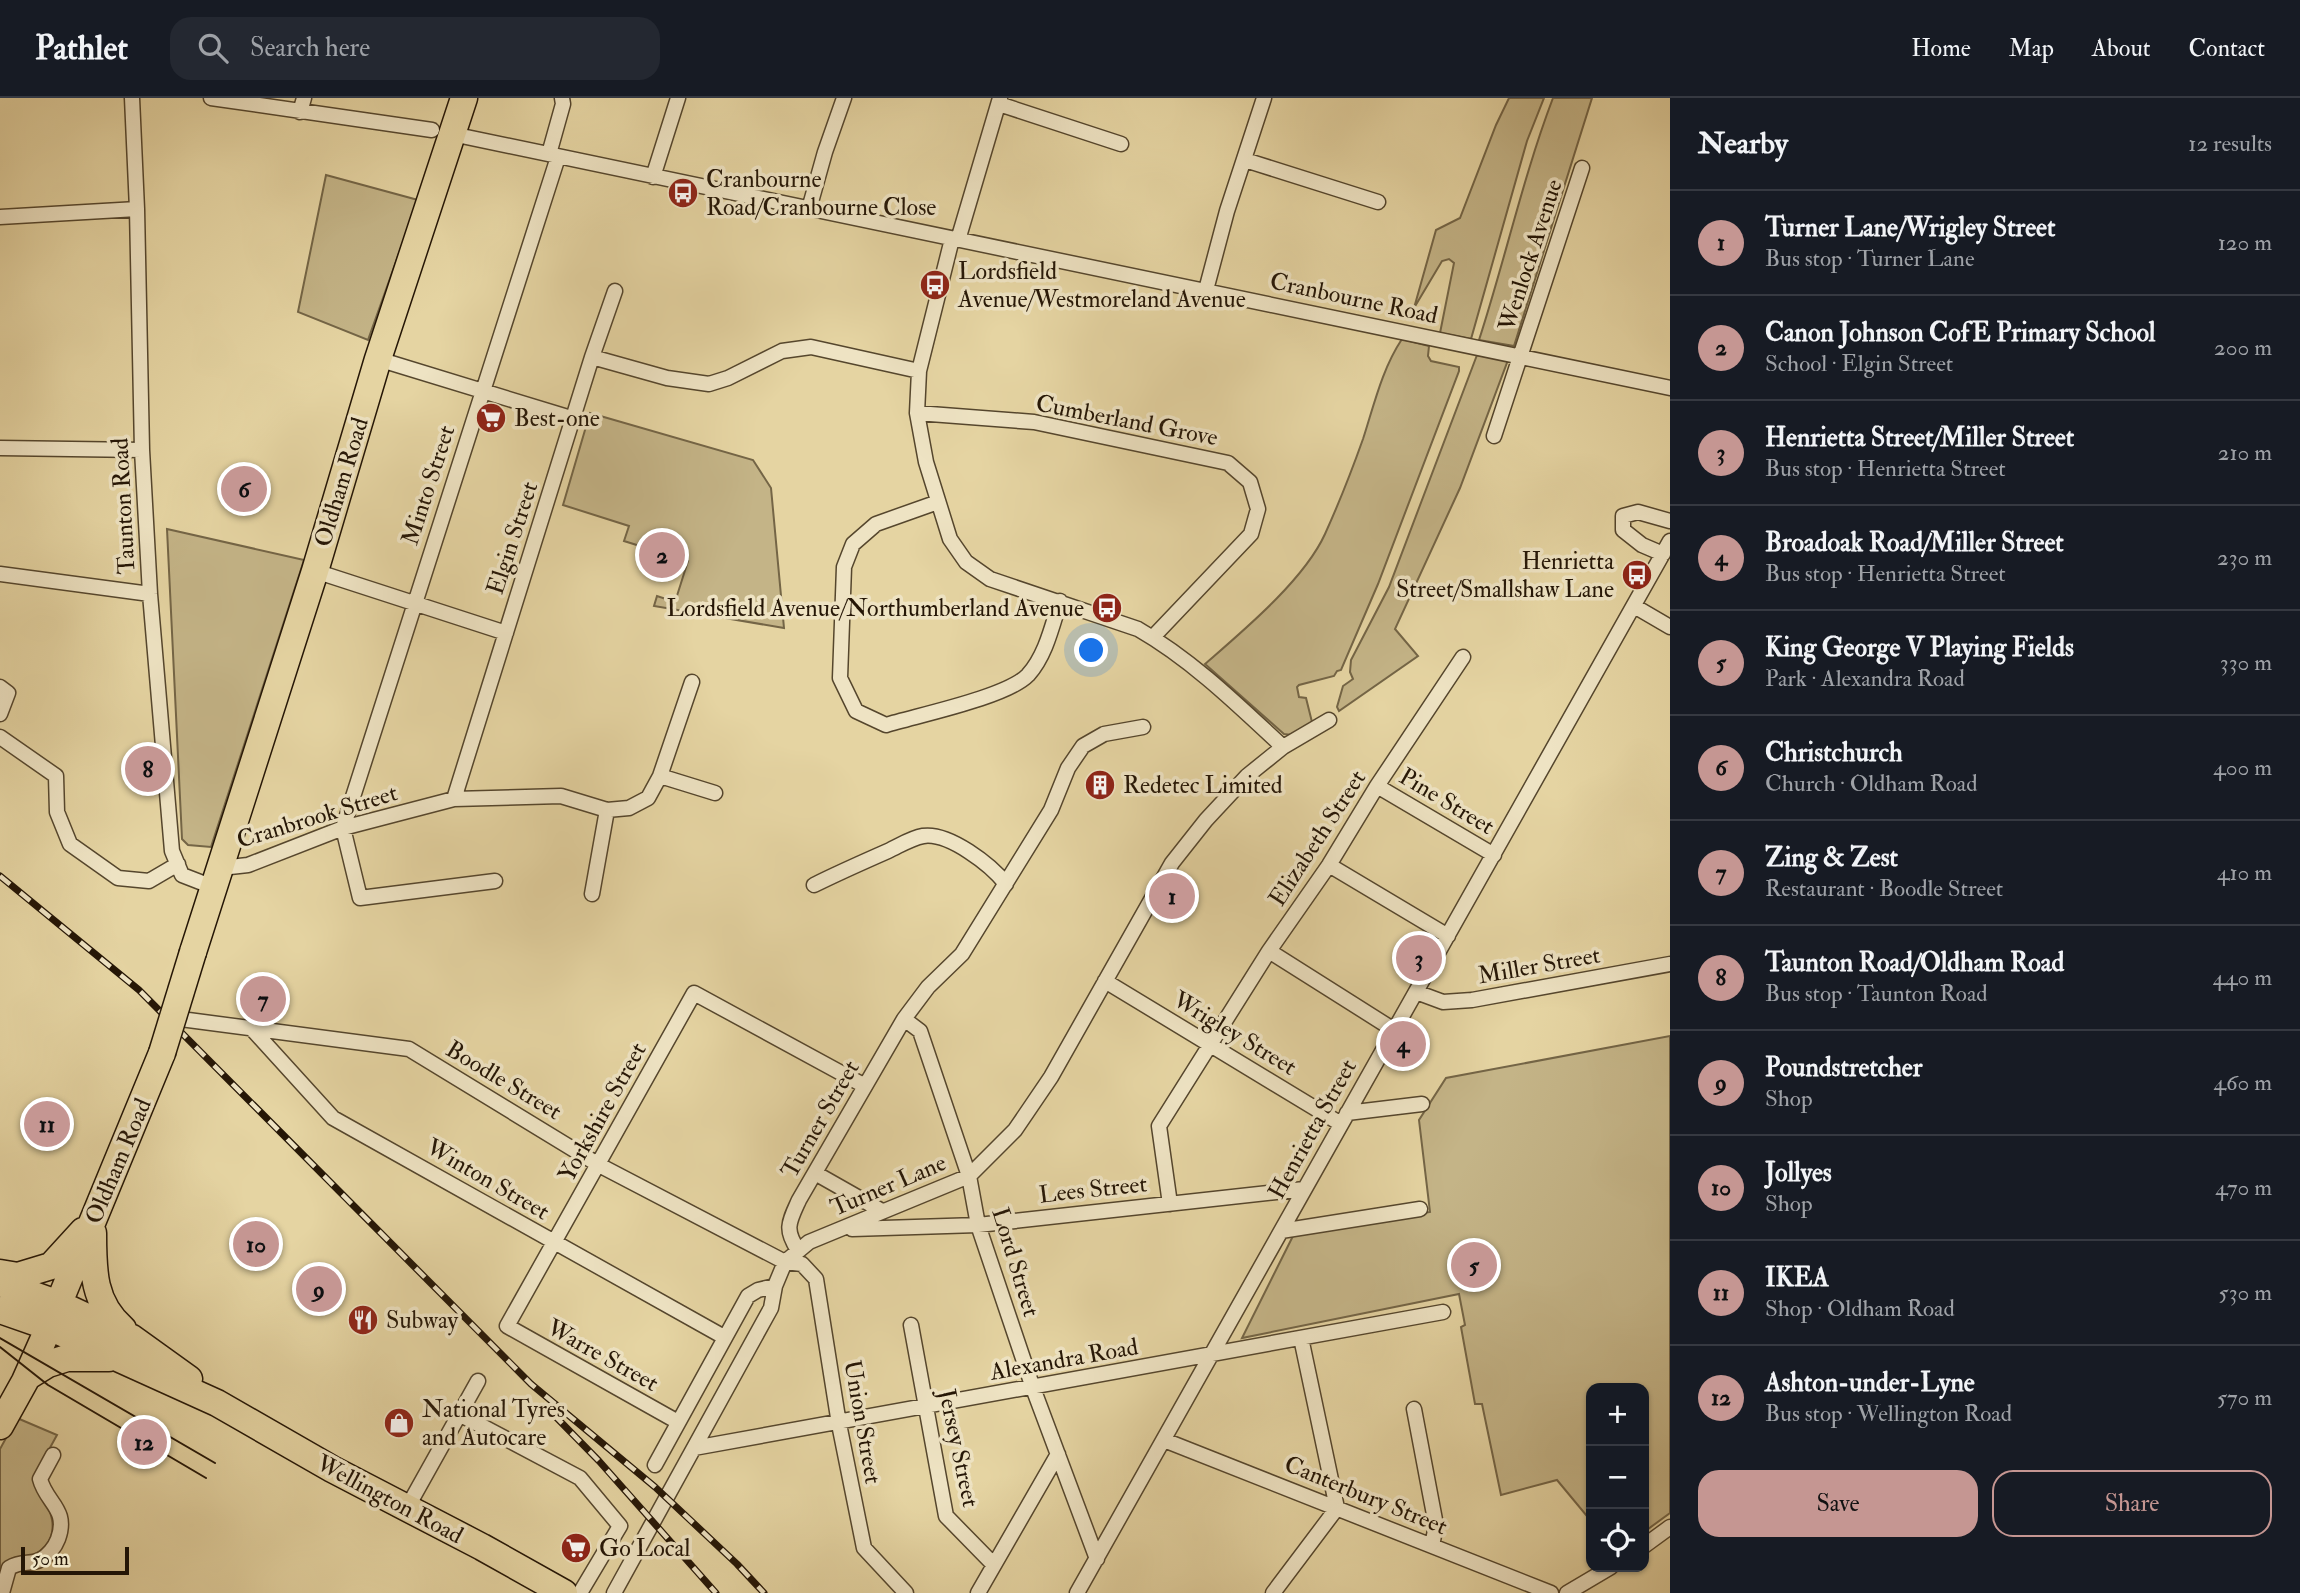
<!DOCTYPE html>
<meta charset="utf-8">
<style>
body{margin:0;font-family:"IM FELL Double Pica",serif;background:#242831;color:#f1f3f6}
.controls{position:absolute;right:21px;bottom:21px;display:grid;overflow:hidden;border-radius:14px;box-shadow:0 2px 5px #0004}
.controls button{width:63px;height:63px;display:grid;place-items:center;padding:0;border:0;border-bottom:2px solid #363941;background:#171b24;color:#f1f3f6;font:35px sans-serif}
.scale{position:absolute;left:21px;bottom:18px;width:108px;box-sizing:border-box;padding-left:7px;border:4px solid #251606;border-top:0;font-size:19px;line-height:24px;white-space:nowrap;color:#251606;-webkit-text-stroke:5px #eee3c3;paint-order:stroke}
.you{position:absolute;left:1092px;top:553px;width:24px;height:24px;margin:-18px;border:5px solid #fff;border-radius:50%;background:#1a73e8;box-shadow:0 0 0 10px #1a73e833}
.badge{display:grid;place-items:center;width:46px;height:46px;border-radius:50%;background:#c59692;color:#111;font-size:23px;font-weight:700}
.pin{position:absolute;translate:-50% -50%;border:4px solid #fff;box-shadow:0 2px 7px #0006}
.list{margin:0;padding:0;list-style:none}
h2{display:flex;justify-content:space-between;align-items:center;height:91px;margin:0;padding:0 28px;font-size:30px}
h2 small{font-size:23px;font-weight:400;color:#9ea1a6}
.list li{display:grid;grid-template-columns:46px 1fr auto;gap:21px;align-items:center;box-sizing:border-box;height:105px;padding:0 28px;border-top:2px solid #363941}
.list b{display:block;font-size:26px;white-space:nowrap}
.list p{margin:0;font-size:23px;white-space:nowrap;color:#9ea1a6}
.list em{font-size:23px;font-style:normal;color:#9ea1a6}
.actions{display:flex;gap:14px;padding:21px 28px}
.actions a{flex:1;padding:16px 0;border:2px solid #c59692;border-radius:21px;text-align:center;font-size:24px;color:#c59692}
.actions .main{background:#c59692;color:#111}
.icon{flex:none;width:38px;height:38px;fill:none;stroke:currentColor;stroke-width:2;stroke-linecap:round;stroke-linejoin:round}
.map{position:relative;flex:none;width:1670px;height:1495px;overflow:hidden}
header{display:flex;align-items:center;gap:42px;box-sizing:border-box;height:98px;padding:0 35px;background:#171b24;border-bottom:2px solid #363941}
header strong{font-size:33px}
nav{display:flex;gap:38px;margin-inline-start:auto;font-size:24px}
.search{width:490px;height:63px;background:#242831;display:flex;align-items:center;gap:18px;box-sizing:border-box;padding:0 24px;border-radius:21px;color:#9ea1a6;font-size:26px}
main{display:flex}
aside{flex:1;background:#171b24}
.map>svg:first-child{display:block}
.green{fill:#c4b487;stroke:#746546;stroke-width:2}
.lines{fill:none;stroke-linecap:round;stroke-linejoin:round}
.street-casing{stroke:#55462d;stroke-width:17}
.highway-casing{stroke:#251606;stroke-width:29}
.street{stroke:#eee3c3;stroke-width:14}
.highway{stroke:#e5d4a2;stroke-width:26}
.tram{stroke:#251606;stroke-width:2}
.rail-casing{stroke:#251606;stroke-width:7}
.rail{stroke:#eee3c3;stroke-width:4.5;stroke-dasharray:13;stroke-linecap:butt}
.highway-bridge-casing{stroke:#251606;stroke-width:29;stroke-linecap:butt}
.highway-bridge{stroke:#e5d4a2;stroke-width:26}
.labels{text-anchor:middle;stroke-width:7;stroke-linejoin:round;paint-order:stroke}
.poi-label{font-size:24px;fill:#251606;stroke:#eee3c3;text-anchor:start}
.street-label{font-size:24px;fill:#251606;stroke:#eee3c3}
</style>
<header>
<strong>Pathlet</strong>
<div class="search"><svg class="icon" aria-label="search" viewBox="0 0 24 24"><circle cx="10" cy="10" r="6"/><path d="M15 15l6 6"/></svg>Search here</div>
<nav><a>Home</a><a>Map</a><a>About</a><a>Contact</a></nav>
</header>
<main>
<div class="map">
<svg width="1670" height="1495" viewBox="0 0 1670 1495">
<rect width="100%" height="100%" fill="#e5d4a2"/>
<filter id="stains"><feTurbulence type="fractalNoise" baseFrequency=".00286" numOctaves="4"/><feColorMatrix values="0 0 0 0 .2 0 0 0 0 .09 0 0 0 0 .02 0 0 0 .5 -.17"/></filter>
<radialGradient id="worn" r=".72"><stop offset=".6" stop-color="#630" stop-opacity="0"/><stop offset="1" stop-color="#630" stop-opacity=".3"/></radialGradient>
<path class="green" d="M1509,0H1544L1527,43L1471,241L1440,235L1454,165L1449,161L1442,163L1414,210L1436,132L1460,120L1496,27Z
M1553,0H1592L1514,248L1479,242C1505,162 1523,79 1553,0Z
M326,77L418,102L368,242L298,214Z
M1402,241L1429,248L1428,258L1431,263L1459,269V273L1378,486L1341,572L1337,573L1334,578L1299,587L1297,589L1299,599L1306,600L1312,624L1292,637L1284,636L1205,566C1244,532 1304,482 1325,436C1339,405 1352,372 1363,341C1374,307 1382,271 1402,241Z
M1477,257L1508,262L1460,390L1395,531L1418,558L1339,613L1337,609L1343,588L1353,581L1350,574L1351,562L1389,489Z
M590,315L753,362L771,390L784,530L654,508L657,498L675,504L688,463L624,443L629,428L563,407Z
M167,431L304,462L211,749L188,747L182,741Z
M1670,938V1415L1644,1434V1290H1591V1423L1557,1382L1501,1397L1482,1306H1475L1461,1229L1465,1227L1459,1196L1242,1240L1293,1138L1430,1114L1419,1022L1446,980Z
M17,1320L57,1337L35,1377C45,1401 69,1438 35,1456C19,1464 11,1451 0,1476V1351Z"/>
<g class="lines">
<g class="street-casing">
<path id="street" d="M132,0L137,111L142,352L150,496L172,753L182,777L213,789
M211,0L432,32
M999,6L1121,46
M300,14L304,0
M452,36L1670,290
M549,56L563,6L562,0
M1245,62L1378,104
M653,79L678,0
M809,111L825,54L844,0
M0,119L137,111
M952,141L919,273L917,315L926,364L950,441L966,464L990,481L1138,531C1192,562 1238,607 1283,649
M958,142L1000,0
M1206,192L1227,113L1264,0
M592,259L667,280L709,286L728,280L782,253L811,249L919,273
M378,261L574,321
M917,315L1034,324L1228,365L1250,384L1258,411L1251,436L1153,539
M1494,338L1582,70
M0,350L142,352
M938,404L876,426L853,446L844,469L840,580L856,613L886,627C919,617 1007,599 1028,577C1046,557 1052,528 1060,503
M1663,456L1642,447L1623,432V418L1638,414L1670,423
M315,473L506,535
M0,476L150,496
M1634,508L1670,529
M0,589L8,595L0,616
M0,639L56,678L57,714L70,746L118,780L149,783L178,766
M660,678L715,695
M1377,688L1494,757
M454,701L592,259L615,193
M1329,767L1448,838
M221,770L248,767L343,730L454,701L561,698L607,712L629,710L648,700L660,678L692,584
M495,783L360,800L343,730L558,59
M814,787C838,775 863,764 888,753C899,748 911,740 923,738C949,734 991,767 1006,786
M592,796L607,712
M1269,853L1394,932
M1105,883L1341,1026
M1416,894L1443,904L1472,902L1670,866
M173,920L409,951L599,1067L785,1164L802,1166L816,1181L839,1326L864,1450L906,1495
M904,921L928,889L962,856L1051,712L1068,670L1083,648L1104,636L1143,629
M253,932L333,1020L724,1239
M1347,1015L1422,1006
M815,1075L882,1113
M1170,1106L1159,1028L1269,853L1329,767L1377,688L1463,559
M852,1131L978,1127L1304,1091
M1281,1133L1420,1111
M798,1152C784,1131 789,1124 799,1102L904,921L920,933L969,1078L978,1127L1033,1290L1097,1461
M911,1227L946,1418L994,1467
M1414,1311L1436,1427L1432,1448
M459,1316L580,1380L620,1428L580,1495
M678,1324L507,1228L694,895L865,988
M1164,1342L1551,1495
M694,1350L1443,1214
M655,1367L748,1198L758,1192L775,1188
M407,1410L478,1283
M1644,1448L1670,1429
M2,1495L9,1470C22,1462 29,1467 40,1462C48,1458 55,1449 58,1441C69,1411 46,1405 40,1381L53,1357
M614,1495L771,1210L775,1188L785,1164L809,1144L969,1078L1015,1032L1051,979L1172,765L1206,722L1247,678L1283,649L1329,622
M978,1495L1058,1356
M1077,1495L1670,443
M1273,1495L1337,1410L1301,1240
M1567,1495L1611,1469"/>
</g>
<g class="highway-casing">
<path id="highway" d="M193,854L315,473L378,261L464,0
M93,1135C93,1173 93,1205 123,1231
M0,1175L18,1178L51,1168L83,1133
M0,1185L59,1206L132,1240L189,1281
M0,1212L49,1229L217,1305L332,1371L482,1449L564,1495
M27,1279L48,1266L67,1260H109
M0,1328L25,1283L49,1229L162,955"/>
</g>
<use href="#street" class="street"/>
<use href="#highway" class="highway"/>
<path class="tram" d="M0,1240L215,1365
M0,1249L48,1287L206,1380"/>
<g class="rail-casing">
<path id="rail" d="M0,778L139,892L531,1286L655,1389L737,1466L764,1495
M553,1316L599,1363L716,1495"/>
</g>
<use href="#rail" class="rail"/>
<g class="highway-bridge-casing">
<path id="highway-bridge" d="M162,955L193,854"/>
</g>
<use href="#highway-bridge" class="highway-bridge"/>
</g>
<defs>
<g id="bus-disc" transform="scale(1.575)"><circle r="9.5" fill="#8f2418" stroke="#eee3c3"/><path d="M-5-6H5V4H4V6H2V4H-2V6H-4V4H-5ZM-3.5-4V0h7V-4ZM-3.5 1.2v1.5H-2V1.2ZM2 1.2v1.5H3.5V1.2Z" fill="#fff"/></g>
<g id="supermarket-disc" transform="scale(1.575)"><circle r="9.5" fill="#8f2418" stroke="#eee3c3"/><path d="M-6-5.5h2.5l.6 2H6L4.5 2H-2.5L-4.4-4H-6ZM-1.5 3.2a1.3 1.3 0 1 0 .1 0ZM3 3.2a1.3 1.3 0 1 0 .1 0Z" fill="#fff"/></g>
<g id="building-disc" transform="scale(1.575)"><circle r="9.5" fill="#8f2418" stroke="#eee3c3"/><path d="M-4-6H4V6H1V3H-1V6H-4ZM-2.5-4.3h1.7v1.8h-1.7ZM.8-4.3h1.7v1.8H.8ZM-2.5-1h1.7V.8h-1.7ZM.8-1h1.7V.8H.8Z" fill="#fff"/></g>
<g id="restaurant-disc" transform="scale(1.575)"><circle r="9.5" fill="#8f2418" stroke="#eee3c3"/><path d="M-5-6h1v4h1v-4h1v4h1v-4h1v5L-1.5 .5V6h-2V.5L-5-1ZM5-6V6H3V1.5H1.5Q1.5-4 5-6Z" fill="#fff"/></g>
<g id="shop-disc" transform="scale(1.575)"><circle r="9.5" fill="#8f2418" stroke="#eee3c3"/><path d="M-5-2.5h2.3a2.7 3.5 0 0 1 5.4 0H5L5.5 6h-11ZM-1.5-2.5h3a1.5 2.3 0 0 0-3 0Z" fill="#fff"/></g>
</defs>
<g fill-rule="evenodd">
<use href="#bus-disc" x="683" y="95"/>
<use href="#bus-disc" x="935" y="187"/>
<use href="#supermarket-disc" x="491" y="320"/>
<use href="#bus-disc" x="1637" y="477"/>
<use href="#bus-disc" x="1107" y="510"/>
<use href="#building-disc" x="1100" y="687"/>
<use href="#restaurant-disc" x="363" y="1222"/>
<use href="#shop-disc" x="399" y="1325"/>
<use href="#supermarket-disc" x="576" y="1450"/>
</g>
<g class="labels">
<g class="poi-label">
<text x="706" y="89">Cranbourne<tspan x="706" dy="28">Road/Cranbourne Close</tspan></text>
<text x="958" y="181">Lordsfield<tspan x="958" dy="28">Avenue/Westmoreland Avenue</tspan></text>
<text x="514" y="328">Best-one</text>
<text x="1614" y="471" text-anchor="end">Henrietta<tspan x="1614" dy="28">Street/Smallshaw Lane</tspan></text>
<text x="1084" y="518" text-anchor="end">Lordsfield Avenue/Northumberland Avenue</text>
<text x="1123" y="695">Redetec Limited</text>
<text x="386" y="1230">Subway</text>
<text x="422" y="1319">National Tyres<tspan x="422" dy="28">and Autocare</tspan></text>
<text x="599" y="1458">Go Local</text>
</g>
<g class="street-label">
<text transform="translate(1530 157) rotate(-72)" y="8">Wenlock Avenue</text>
<text transform="translate(1354 200) rotate(12)" y="8">Cranbourne Road</text>
<text transform="translate(1127 322) rotate(11)" y="8">Cumberland Grove</text>
<text transform="translate(341 384) rotate(-73)" y="8">Oldham Road</text>
<text transform="translate(428 387) rotate(-72)" y="8">Minto Street</text>
<text transform="translate(123 408) rotate(-93)" y="8">Taunton Road</text>
<text transform="translate(512 440) rotate(-72)" y="8">Elgin Street</text>
<text transform="translate(1447 703) rotate(31)" y="8">Pine Street</text>
<text transform="translate(317 718) rotate(-17)" y="8">Cranbrook Street</text>
<text transform="translate(1317 740) rotate(-57)" y="8">Elizabeth Street</text>
<text transform="translate(1539 867) rotate(-10)" y="8">Miller Street</text>
<text transform="translate(1235 935) rotate(31)" y="8">Wrigley Street</text>
<text transform="translate(504 982) rotate(31)" y="8">Boodle Street</text>
<text transform="translate(602 1014) rotate(-61)" y="8">Yorkshire Street</text>
<text transform="translate(820 1021) rotate(-60)" y="8">Turner Street</text>
<text transform="translate(1312 1031) rotate(-61)" y="8">Henrietta Street</text>
<text transform="translate(118 1063) rotate(-67)" y="8">Oldham Road</text>
<text transform="translate(488 1081) rotate(30)" y="8">Winton Street</text>
<text transform="translate(888 1087) rotate(-23)" y="8">Turner Lane</text>
<text transform="translate(1093 1091) rotate(-6)" y="8">Lees Street</text>
<text transform="translate(1016 1164) rotate(73)" y="8">Lord Street</text>
<text transform="translate(603 1257) rotate(29)" y="8">Warre Street</text>
<text transform="translate(1064 1261) rotate(-10)" y="8">Alexandra Road</text>
<text transform="translate(863 1324) rotate(80)" y="8">Union Street</text>
<text transform="translate(959 1350) rotate(78)" y="8">Jersey Street</text>
<text transform="translate(1366 1397) rotate(22)" y="8">Canterbury Street</text>
<text transform="translate(390 1401) rotate(28)" y="8">Wellington Road</text>
</g>
</g>
<rect width="100%" height="100%" filter="url(#stains)"/>
<rect width="100%" height="100%" fill="url(#worn)"/>
</svg>
<div class="controls">
<button>+</button>
<button>−</button>
<button><svg class="icon" aria-label="locate" viewBox="0 0 24 24"><circle cx="12" cy="12" r="6"/><path d="M12 2v4M12 18v4M2 12h4M18 12h4"/></svg></button>
</div>
<div class="scale">50 m</div>
<div class="you"></div>
<div class="pin badge" style="left:1172px;top:798px">1</div>
<div class="pin badge" style="left:662px;top:457px">2</div>
<div class="pin badge" style="left:1419px;top:860px">3</div>
<div class="pin badge" style="left:1403px;top:946px">4</div>
<div class="pin badge" style="left:1474px;top:1167px">5</div>
<div class="pin badge" style="left:244px;top:391px">6</div>
<div class="pin badge" style="left:263px;top:901px">7</div>
<div class="pin badge" style="left:148px;top:671px">8</div>
<div class="pin badge" style="left:319px;top:1191px">9</div>
<div class="pin badge" style="left:256px;top:1146px">10</div>
<div class="pin badge" style="left:47px;top:1026px">11</div>
<div class="pin badge" style="left:144px;top:1344px">12</div>
</div>
<aside>
<h2>Nearby<small>12 results</small></h2>
<ul class="list">
<li><span class="badge">1</span><div><b>Turner Lane/Wrigley Street</b><p>Bus stop · Turner Lane</p></div><em>120 m</em></li>
<li><span class="badge">2</span><div><b>Canon Johnson CofE Primary School</b><p>School · Elgin Street</p></div><em>200 m</em></li>
<li><span class="badge">3</span><div><b>Henrietta Street/Miller Street</b><p>Bus stop · Henrietta Street</p></div><em>210 m</em></li>
<li><span class="badge">4</span><div><b>Broadoak Road/Miller Street</b><p>Bus stop · Henrietta Street</p></div><em>230 m</em></li>
<li><span class="badge">5</span><div><b>King George V Playing Fields</b><p>Park · Alexandra Road</p></div><em>330 m</em></li>
<li><span class="badge">6</span><div><b>Christchurch</b><p>Church · Oldham Road</p></div><em>400 m</em></li>
<li><span class="badge">7</span><div><b>Zing &amp; Zest</b><p>Restaurant · Boodle Street</p></div><em>410 m</em></li>
<li><span class="badge">8</span><div><b>Taunton Road/Oldham Road</b><p>Bus stop · Taunton Road</p></div><em>440 m</em></li>
<li><span class="badge">9</span><div><b>Poundstretcher</b><p>Shop</p></div><em>460 m</em></li>
<li><span class="badge">10</span><div><b>Jollyes</b><p>Shop</p></div><em>470 m</em></li>
<li><span class="badge">11</span><div><b>IKEA</b><p>Shop · Oldham Road</p></div><em>530 m</em></li>
<li><span class="badge">12</span><div><b>Ashton-under-Lyne</b><p>Bus stop · Wellington Road</p></div><em>570 m</em></li>
</ul>
<div class="actions"><a class="main">Save</a><a>Share</a></div>
</aside>
</main>
